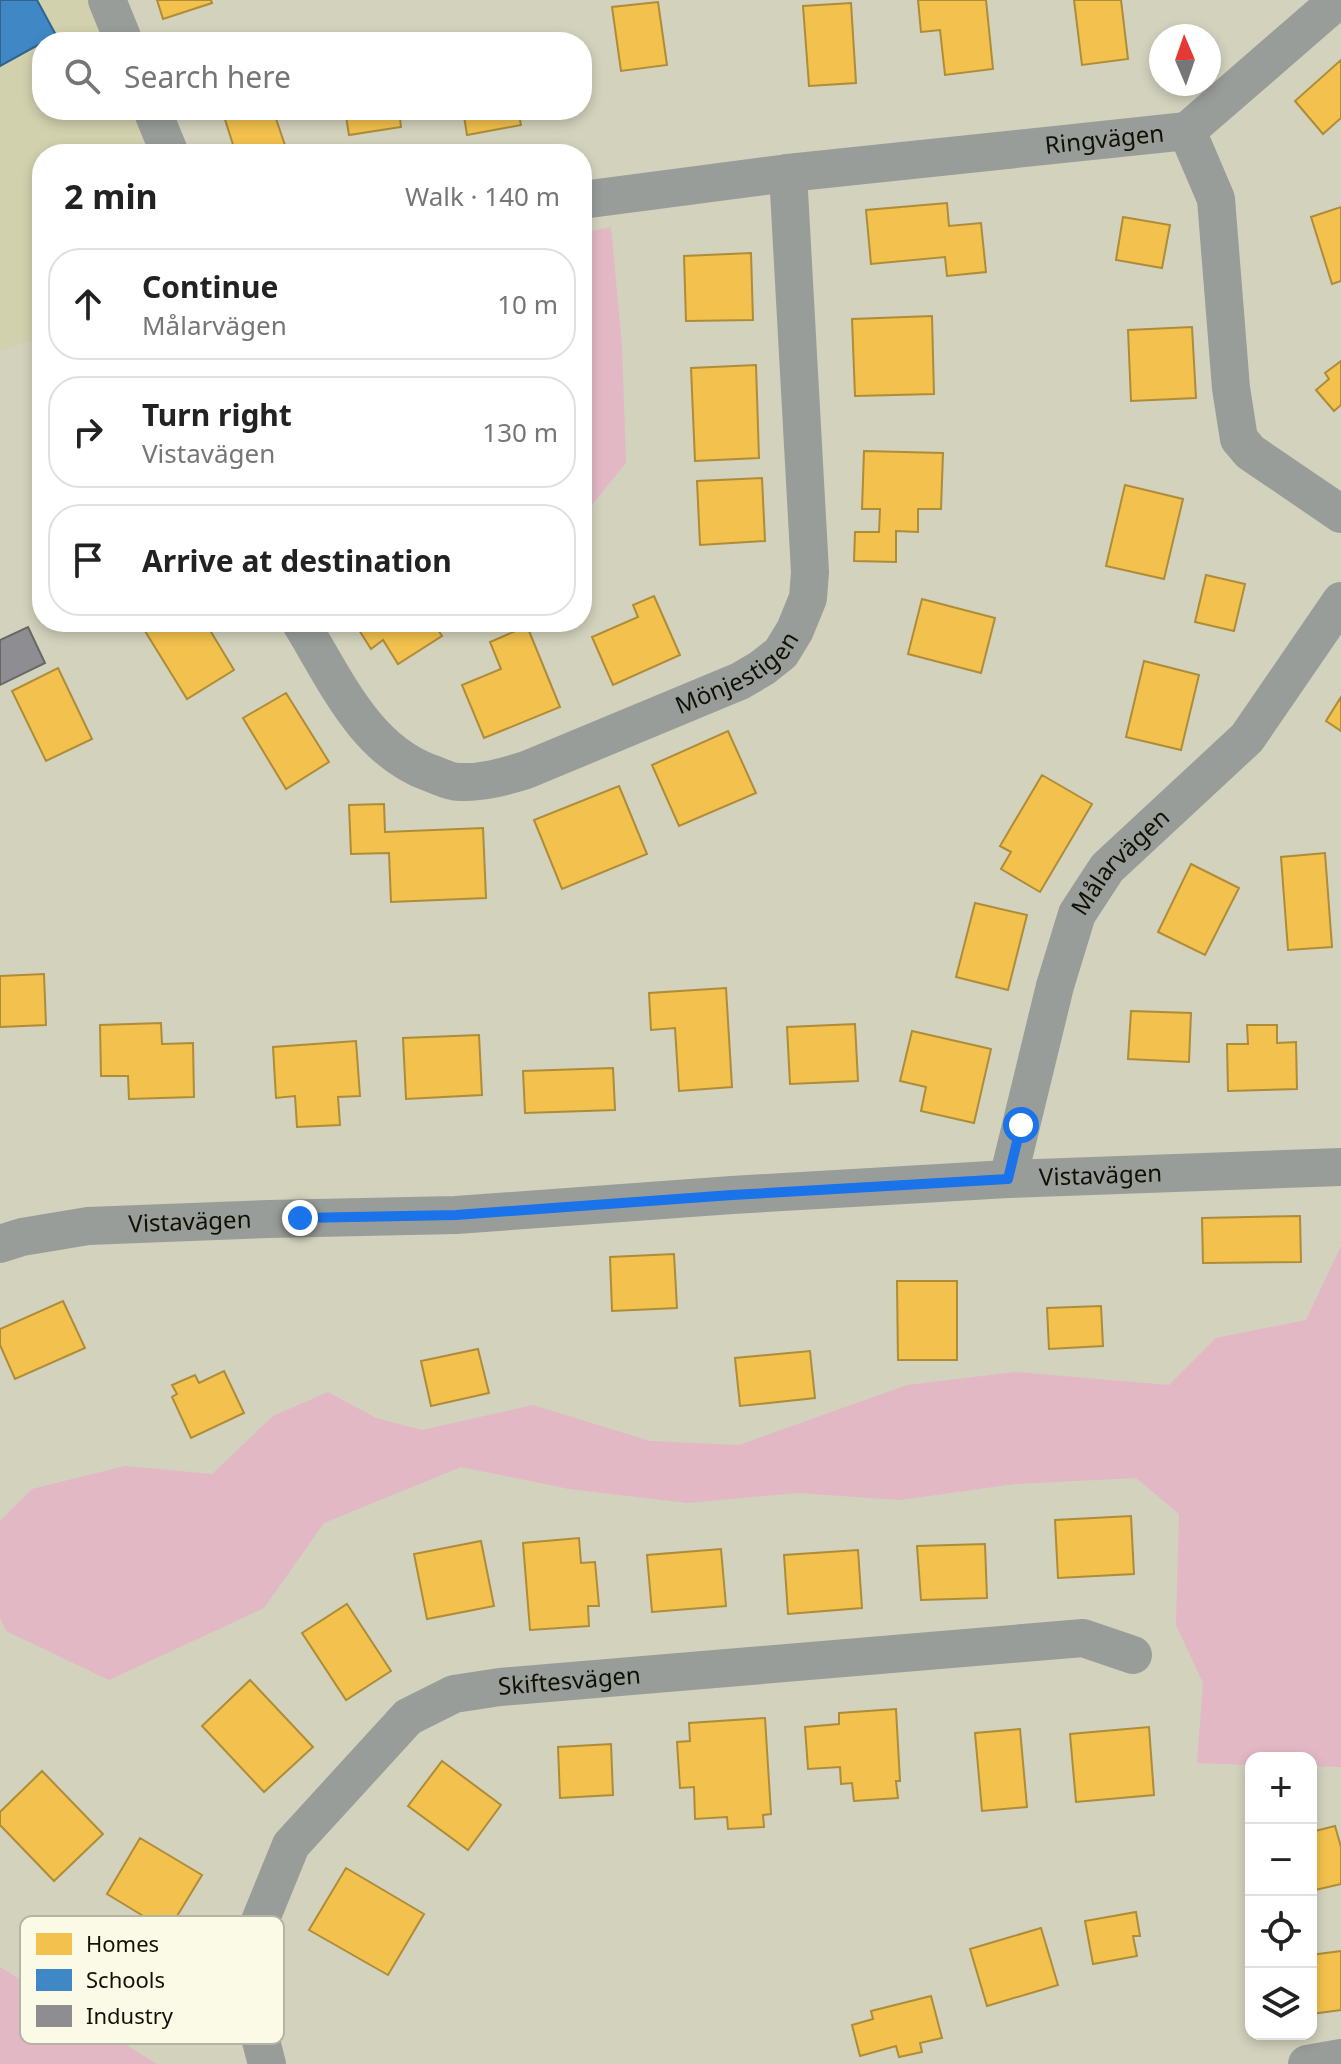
<!DOCTYPE html>
<meta charset="utf-8">
<style>
body{margin:0;font-family:"Noto Sans",sans-serif;background:#f6f6f6;color:#222}
.controls{position:absolute;right:24px;bottom:24px;display:grid;overflow:hidden;border-radius:16px;box-shadow:0 4px 12px #0003}
.controls button{width:72px;height:72px;display:grid;place-items:center;padding:0;border:0;border-bottom:2px solid #e0e0e0;background:#fff;color:#222;font:40px sans-serif}
.compass{position:absolute;left:1149px;top:24px;width:72px;height:72px;border-radius:50%;background:#fff;box-shadow:0 4px 12px #0003;rotate:358deg}
.stop{position:absolute;width:24px;height:24px;margin:-18px;border:6px solid #1a73e8;border-radius:50%;background:#fff}
.stop.end{background:#1a73e8;border-color:#fff;box-shadow:0 2px 8px #0008}
.list{margin:0;padding:0;list-style:none}
h2{display:flex;justify-content:space-between;align-items:center;height:104px;margin:0;padding:0 32px;font-size:34px}
h2 small{font-size:26px;font-weight:400;color:#767676}
.list li{display:grid;grid-template-columns:52px 1fr auto;gap:24px;align-items:center;box-sizing:border-box;height:112px;margin:0 16px 16px;padding:0 16px;border:2px solid #e0e0e0;border-radius:32px}
.list b{display:block;font-size:30px;white-space:nowrap}
.list p{margin:0;font-size:26px;white-space:nowrap;color:#767676}
.list em{font-size:26px;font-style:normal;color:#767676}
.icon{flex:none;width:44px;height:44px;fill:none;stroke:currentColor;stroke-width:2;stroke-linecap:round;stroke-linejoin:round}
.map{position:relative;flex:none;width:1341px;height:2064px;overflow:hidden}
.search{position:absolute;background:#fff;box-shadow:0 4px 12px #0003;left:32px;top:32px;width:560px;height:88px;display:flex;align-items:center;gap:20px;box-sizing:border-box;padding:0 28px;border-radius:32px;color:#767676;font-size:30px}
.panel{position:absolute;background:#fff;box-shadow:0 4px 12px #0003;left:32px;top:144px;width:560px;height:488px;border-radius:32px}
.map>svg:first-child{display:block}
.built{fill:#d1d1ae}
.green{fill:#e2b8c5}
.homes{fill:#f2c14e;stroke:#ae8c38;stroke-width:2}
.schools{fill:#3f88c5;stroke:#31648b;stroke-width:2}
.industry{fill:#8d8d92;stroke:#686867;stroke-width:2}
.lines{fill:none;stroke-linecap:round;stroke-linejoin:round}
.street{stroke:#999d99;stroke-width:38}
.route{stroke:#1a73e8;stroke-width:10}
.labels{text-anchor:middle;stroke-width:8;stroke-linejoin:round;paint-order:stroke}
.street-label{font-size:24px;fill:#111004;stroke:#fafae7}
.key{fill:#fafae7;stroke:#b4b4a3;stroke-width:2}
.key-label{font-size:22px;fill:#111004}
</style>
<div class="map">
<svg width="1341" height="2064" viewBox="0 0 1341 2064">
<rect width="100%" height="100%" fill="#d2d2bd"/>
<path class="built" d="M0,0H91L109,42H42V110H137L155,154H42V337L0,351Z"/>
<path class="green" d="M611,227L622,346L626,463L582,517V233Z
M1341,1246V1767L1311,1766V1758H1251V1765L1197,1763L1203,1683L1176,1625L1179,1514L1136,1478L1015,1484L900,1500L797,1493L687,1503L569,1489L461,1467L324,1523L264,1608L109,1680L6,1631L0,1618V1521L32,1489L125,1466L212,1474L273,1416L328,1392L376,1418L422,1430L533,1405L650,1441L739,1445L907,1385L1015,1372L1169,1385L1216,1338L1306,1320Z
M0,1967L157,2064H0Z"/>
<path class="homes" d="M157,0H211L212,3L163,19Z
M918,0H986L993,69L945,75L940,30L921,32Z
M1074,0H1121L1128,59L1082,65Z
M658,2L667,65L621,71L612,7Z
M851,3L856,83L809,86L803,6Z
M1341,60V118L1323,134L1295,101Z
M222,110H273L288,154H236Z
M345,110H399L401,127L349,135Z
M463,110H518L521,125L467,135Z
M947,203L949,226L981,223L986,272L947,276L945,257L871,264L866,210Z
M1341,207V281L1332,284L1311,217Z
M1123,217L1170,225L1162,268L1116,260Z
M751,253L753,320L686,321L684,256Z
M932,316L934,394L855,396L852,319Z
M1192,327L1196,398L1131,401L1128,330Z
M1341,361V405L1334,411L1316,390L1329,379L1325,373Z
M756,365L759,458L695,461L691,368Z
M864,451L943,453L941,509H918V532L896,531V562L854,561L855,532H879L880,509H862Z
M762,478L765,541L700,545L697,481Z
M1125,485L1183,499L1164,579L1106,566Z
M1206,575L1245,584L1234,631L1195,622Z
M654,596L680,655L613,685L592,637L638,617L633,605Z
M922,599L995,618L981,673L908,654Z
M205,622L234,670L187,699L140,623Z
M354,622H433L442,636L398,664L383,640L371,649Z
M527,626L560,707L484,738L462,685L501,669L490,642Z
M1144,661L1199,675L1181,750L1126,737Z
M58,668L92,739L46,761L12,691Z
M286,693L329,762L286,789L243,718Z
M1341,697V731L1326,721Z
M728,731L756,793L679,826L652,765Z
M1042,775L1092,804L1040,892L1001,869L1011,852L1000,846Z
M619,786L647,854L562,889L534,820Z
M384,804L385,832L483,828L486,898L391,902L389,853L351,854L349,805Z
M1325,853L1332,947L1288,950L1281,857Z
M1191,864L1239,888L1205,955L1158,932Z
M975,903L1027,915L1008,990L956,977Z
M44,974L46,1025L0,1027V976Z
M726,988L732,1087L679,1091L675,1028L651,1030L649,993Z
M1131,1011L1191,1013L1189,1062L1128,1059Z
M161,1023L162,1044L193,1043L194,1097L129,1099L128,1076H101L100,1025Z
M855,1024L858,1081L790,1084L787,1027Z
M1247,1025H1277V1043L1296,1042L1297,1089L1228,1091L1227,1044H1248Z
M912,1031L991,1049L974,1123L921,1111L926,1087L900,1081Z
M479,1035L482,1095L406,1099L403,1038Z
M356,1041L360,1096L338,1097L340,1125L297,1127L295,1096L276,1098L273,1047Z
M613,1068L615,1110L525,1113L523,1071Z
M1300,1216L1301,1262L1203,1263L1202,1218Z
M674,1254L677,1308L612,1311L610,1257Z
M897,1281H957V1360H898Z
M63,1301L85,1348L15,1379L0,1345V1329Z
M1101,1306L1103,1346L1049,1349L1047,1308Z
M478,1349L489,1393L431,1406L421,1361Z
M810,1351L815,1398L740,1406L735,1358Z
M224,1371L244,1413L191,1438L172,1397L177,1394L172,1385L195,1375L199,1383Z
M1131,1516L1134,1574L1058,1578L1055,1520Z
M579,1538L581,1563L595,1562L599,1606H588L589,1626L530,1630L523,1543Z
M481,1541L494,1606L427,1619L414,1554Z
M985,1544L987,1598L921,1600L917,1546Z
M721,1549L726,1606L652,1612L647,1555Z
M858,1550L862,1608L788,1614L784,1555Z
M347,1604L391,1671L346,1700L302,1633Z
M250,1680L313,1747L264,1792L202,1726Z
M896,1709L900,1781H896L898,1798L854,1801L852,1783L841,1784L840,1767L808,1769L805,1727L839,1724V1713Z
M765,1718L771,1814L763,1815L764,1827L728,1829L727,1817L695,1819L694,1787L680,1788L677,1742L690,1741L689,1723Z
M1149,1727L1154,1795L1076,1802L1070,1734Z
M1020,1729L1027,1807L982,1811L975,1733Z
M611,1744L613,1795L560,1798L558,1747Z
M442,1761L501,1805L468,1850L408,1806Z
M42,1771L103,1834L54,1881L0,1825V1812Z
M1335,1826L1341,1847V1884L1311,1891V1832Z
M140,1838L202,1875L168,1931L107,1894Z
M346,1868L424,1914L388,1975L309,1930Z
M1136,1912L1140,1936H1133L1137,1956L1093,1964L1085,1921Z
M1041,1928L1058,1985L987,2006L970,1949Z
M1341,1951V2010L1311,2014V1955Z
M931,1996L942,2038L920,2043L922,2052L899,2057L896,2046L860,2056L852,2025L873,2019L871,2011Z"/>
<path class="schools" d="M0,0H37L56,35L0,66Z"/>
<path class="industry" d="M28,627L45,663L0,685V640Z"/>
<g class="lines">
<g class="street">
<path d="M107,0L124,42"/>
<path d="M152,110L170,154"/>
<path d="M1187,131L1338,0"/>
<path id="s1" d="M582,200L788,173L1187,131L1216,199L1231,388L1239,439L1250,452L1341,514"/>
<path id="s2" d="M300,622C335,678 364,749 430,773C439,776 449,782 459,782C483,783 503,777 526,770L740,681L762,668L781,653L795,630L808,598L810,572L788,173"/>
<path id="s3" d="M1008,1179L1055,986L1077,914L1107,868L1247,738L1341,601"/>
<path id="s4" d="M0,1244L22,1237L88,1226L269,1219L456,1215L732,1195L1008,1179L1341,1167"/>
<path id="s5" d="M267,2064L251,2003V1943L291,1845L408,1717L454,1694L500,1687L1083,1638L1133,1655"/>
<path d="M1307,2064L1341,2058"/>
</g>
</g>
<g class="lines">
<path class="route" d="M300,1218L456,1215L732,1195L1008,1179L1021,1125"/>
</g>
<g class="labels">
<g class="street-label">
<text dy="8" stroke="none"><textPath href="#s1" startOffset="526">Ringvägen</textPath></text>
<text dy="8" stroke="none"><textPath href="#s2" startOffset="536">Mönjestigen</textPath></text>
<text dy="8" stroke="none"><textPath href="#s3" startOffset="342">Målarvägen</textPath></text>
<text dy="8" stroke="none"><textPath href="#s4" startOffset="1104">Vistavägen</textPath></text>
<text dy="8" stroke="none"><textPath href="#s4" startOffset="192">Vistavägen</textPath></text>
<text dy="8" stroke="none"><textPath href="#s5" startOffset="570">Skiftesvägen</textPath></text>
</g>
</g>
<rect x="20" y="1916" width="264" height="128" rx="12" class="key"/>
<rect x="36" y="1933" width="36" height="22" fill="#f2c14e"/>
<rect x="36" y="1969" width="36" height="22" fill="#3f88c5"/>
<rect x="36" y="2005" width="36" height="22" fill="#8d8d92"/>
<g class="key-label">
<text x="86" y="1952">Homes</text>
<text x="86" y="1988">Schools</text>
<text x="86" y="2024">Industry</text>
</g>
</svg>
<div class="controls">
<button>+</button>
<button>−</button>
<button><svg class="icon" aria-label="locate" viewBox="0 0 24 24"><circle cx="12" cy="12" r="6"/><path d="M12 2v4M12 18v4M2 12h4M18 12h4"/></svg></button>
<button><svg class="icon" aria-label="layers" viewBox="0 0 24 24"><path d="M12 4l9 5-9 5-9-5zM3 14l9 5 9-5"/></svg></button>
</div>
<svg class="compass" viewBox="-18 -18 36 36"><path d="M0-13l5 13h-10z" fill="#e53935"/><path d="M0 13l5-13h-10z" fill="#767676"/></svg>
<div class="stop" style="left:1021px;top:1125px"></div>
<div class="stop end" style="left:300px;top:1218px"></div>
<div class="search"><svg class="icon" aria-label="search" viewBox="0 0 24 24"><circle cx="10" cy="10" r="6"/><path d="M15 15l6 6"/></svg>Search here</div>
<section class="panel">
<h2>2 min<small>Walk · 140 m</small></h2>
<ul class="list">
<li><svg class="icon" aria-label="ahead" viewBox="0 0 24 24"><path d="M12 20V5M6 11l6-6 6 6"/></svg><div><b>Continue</b><p>Målarvägen</p></div><em>10 m</em></li>
<li><svg class="icon" aria-label="right" viewBox="0 0 24 24"><path d="M7 20v-9h11M14 6l5 5-5 5"/></svg><div><b>Turn right</b><p>Vistavägen</p></div><em>130 m</em></li>
<li><svg class="icon" aria-label="arrive" viewBox="0 0 24 24"><path d="M6 21V4h12l-3 4 3 4H6"/></svg><div><b>Arrive at destination</b></div></li>
</ul>
</section>
</div>
